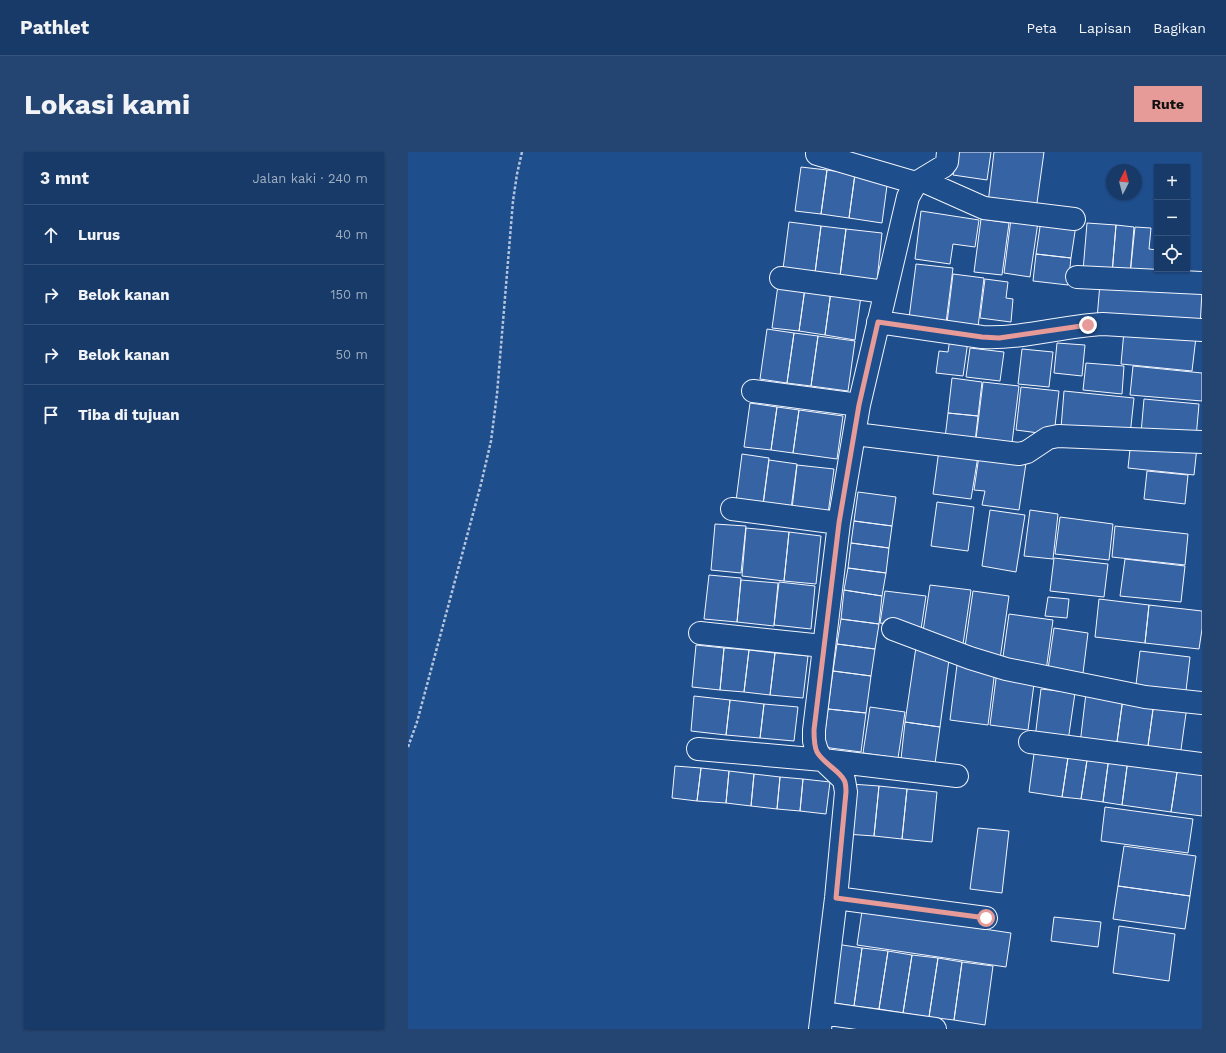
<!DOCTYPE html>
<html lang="id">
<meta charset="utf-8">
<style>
body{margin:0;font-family:"Work Sans",sans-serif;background:#244571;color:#f1f3f6}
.controls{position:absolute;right:12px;top:12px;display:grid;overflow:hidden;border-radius:0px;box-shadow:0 1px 3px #0004}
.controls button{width:36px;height:36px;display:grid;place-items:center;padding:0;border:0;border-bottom:1px solid #36547d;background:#173a69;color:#f1f3f6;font:20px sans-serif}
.compass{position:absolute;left:698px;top:12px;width:36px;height:36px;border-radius:50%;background:#173a69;box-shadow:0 1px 3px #0004;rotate:6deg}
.stop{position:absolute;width:12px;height:12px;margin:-9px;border:3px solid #e69b98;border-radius:50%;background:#fff}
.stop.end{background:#e69b98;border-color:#fff;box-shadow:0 1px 4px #0008}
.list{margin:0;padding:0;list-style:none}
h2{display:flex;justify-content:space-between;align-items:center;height:52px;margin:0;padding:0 16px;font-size:17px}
h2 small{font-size:13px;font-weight:400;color:#9eadc0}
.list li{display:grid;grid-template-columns:26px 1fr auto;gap:12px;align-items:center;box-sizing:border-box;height:60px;padding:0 16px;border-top:1px solid #36547d}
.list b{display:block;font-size:15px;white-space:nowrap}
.list em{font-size:13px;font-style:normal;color:#9eadc0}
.icon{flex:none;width:22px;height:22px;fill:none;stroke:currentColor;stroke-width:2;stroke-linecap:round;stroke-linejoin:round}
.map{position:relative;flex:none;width:794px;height:877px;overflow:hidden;border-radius:0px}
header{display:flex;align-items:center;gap:24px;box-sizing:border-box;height:56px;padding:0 20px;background:#173a69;border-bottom:1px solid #36547d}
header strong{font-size:19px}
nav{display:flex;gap:22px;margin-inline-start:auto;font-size:14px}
.intro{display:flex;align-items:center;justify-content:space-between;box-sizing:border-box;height:96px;padding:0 24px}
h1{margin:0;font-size:28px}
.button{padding:10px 18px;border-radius:0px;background:#e69b98;color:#111;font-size:14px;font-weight:700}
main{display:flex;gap:24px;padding:0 24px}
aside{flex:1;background:#173a69;border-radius:0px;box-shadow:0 1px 3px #0004}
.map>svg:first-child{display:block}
.building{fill:#3563a3;stroke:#f2f6ff}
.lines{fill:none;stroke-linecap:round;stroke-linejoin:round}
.minor-casing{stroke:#f2f6ff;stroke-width:24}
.path{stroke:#b3c4dc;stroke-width:2.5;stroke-dasharray:3 2;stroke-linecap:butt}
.minor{stroke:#1f4e8c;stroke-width:22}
.route{stroke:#e69b98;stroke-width:5}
</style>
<header>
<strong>Pathlet</strong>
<nav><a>Peta</a><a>Lapisan</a><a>Bagikan</a></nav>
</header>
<div class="intro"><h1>Lokasi kami</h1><a class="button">Rute</a></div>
<main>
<aside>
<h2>3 mnt<small>Jalan kaki · 240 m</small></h2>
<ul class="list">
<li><svg class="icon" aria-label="ahead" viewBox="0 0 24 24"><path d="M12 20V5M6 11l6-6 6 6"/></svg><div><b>Lurus</b></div><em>40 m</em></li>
<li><svg class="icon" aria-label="right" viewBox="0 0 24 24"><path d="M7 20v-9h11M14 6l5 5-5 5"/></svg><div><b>Belok kanan</b></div><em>150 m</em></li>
<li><svg class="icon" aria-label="right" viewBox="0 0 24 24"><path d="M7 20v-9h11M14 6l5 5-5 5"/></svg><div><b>Belok kanan</b></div><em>50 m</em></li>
<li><svg class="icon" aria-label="arrive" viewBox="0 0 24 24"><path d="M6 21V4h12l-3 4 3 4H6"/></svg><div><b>Tiba di tujuan</b></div></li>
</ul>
</aside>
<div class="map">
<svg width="794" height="877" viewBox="0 0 794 877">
<rect width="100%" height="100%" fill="#1f4e8c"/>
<path class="building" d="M549,0H583L579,28L545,23Z
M586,0H636L628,58L580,51Z
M393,15L419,18L413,62L387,59Z
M419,18L447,22L441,66L413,62Z
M447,22L480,26L474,71L441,66Z
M513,59L571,68L567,95L545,92L542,112L507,107Z
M573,67L601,71L594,123L566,120Z
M603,67L630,70L622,125L596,121Z
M633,68L668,73L663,106L628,102Z
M381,70L413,74L407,121L375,117Z
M679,71L708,73L704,122L675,119Z
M708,73L726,75L722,123L704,122Z
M413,74L438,77L432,124L407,121Z
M727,75L743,76L741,97L749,98V117H757L756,126L722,123Z
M438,77L474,81L469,129L432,124Z
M628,102L663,106L660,133L625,129Z
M508,112L545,116L538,171L501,166Z
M545,122L576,126L570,175L539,171Z
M577,127L600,130L598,146L605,147L603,170L572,166Z
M692,131L794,139L792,175L689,167Z
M370,133L397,136L391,179L364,176Z
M397,136L423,139L417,183L391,179Z
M423,139L453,144L447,188L417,183Z
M359,177L386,181L379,231L352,227Z
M716,179L788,185L784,219L713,212Z
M386,181L410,184L403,234L379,231Z
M410,184L447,189L440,239L403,234Z
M542,186L560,189L555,224L528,221L531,199L540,200Z
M649,191L677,193L674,224L646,221Z
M562,196L596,200L592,229L558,225Z
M614,197L645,200L641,235L610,232Z
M678,211L716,214L714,242L675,238Z
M725,214L794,221V249L722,243Z
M544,226L574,230L570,264L540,261Z
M575,230L611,234L603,299L567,295Z
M613,235L651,239L646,283L608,278Z
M656,239L726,246L722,283L653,276Z
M736,247L791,252L788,286L733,281Z
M342,251L369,255L363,298L336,295Z
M369,255L391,258L385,301L363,298Z
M391,258L435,264L429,307L385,301Z
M540,261L570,264L567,290L537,286Z
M723,288L789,295L786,323L720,316Z
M531,298L570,304L563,347L525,342Z
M334,302L361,306L355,352L328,349Z
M571,304L618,311L611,358L574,353L577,339L566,338Z
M361,308L389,312L383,357L355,353Z
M389,313L426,317L420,362L384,357Z
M739,319L780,323L777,352L736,347Z
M450,340L488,345L484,374L446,369Z
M529,350L566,355L560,399L523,394Z
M582,358L617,363L608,420L574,414Z
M622,358L650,362L645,407L616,404Z
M652,365L705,372L701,408L647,402Z
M446,369L484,374L481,396L443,391Z
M307,372L338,374L333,421L303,418Z
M707,374L780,382L777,413L704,405Z
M338,376L381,380L376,429L334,424Z
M381,380L413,384L408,432L376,429Z
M443,391L481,396L478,421L440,416Z
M646,406L700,412L696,445L642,439Z
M717,407L777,414L773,450L712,444Z
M440,416L478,421L474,444L436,438Z
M301,423L333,426L329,470L296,467Z
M333,428L370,431L366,474L329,470Z
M371,430L407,434L403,477L366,473Z
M522,433L563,438L555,492L514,486Z
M436,438L474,444L471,472L433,467Z
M477,439L518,444L513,477L472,471Z
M565,439L601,444L592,507L556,502Z
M640,445L661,447L659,466L637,464Z
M691,447L741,453L737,491L687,485Z
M741,453L794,459V477L791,497L737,491Z
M601,462L645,468L638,519L594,512Z
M433,467L471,472L467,497L429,492Z
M646,476L680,481L674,529L639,524Z
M429,492L467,497L463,524L425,519Z
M288,493L316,496L312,538L284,535Z
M508,495L542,500L532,575L497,570Z
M316,496L341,498L336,540L312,538Z
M341,498L367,501L362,543L336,540Z
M732,499L782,505L777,547L727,541Z
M367,501L400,504L395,546L362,543Z
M549,513L587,518L580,573L542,568Z
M425,519L463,524L458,561L420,557Z
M589,519L627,524L620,578L582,573Z
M633,537L667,541L660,589L627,586Z
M678,541L715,546L708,597L672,592Z
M286,544L322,548L318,583L283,579Z
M715,546L746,550L739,601L708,597Z
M322,548L356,552L352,586L318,583Z
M746,550L779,554L772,605L739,601Z
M356,552L390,555L386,589L352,586Z
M462,555L497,560L490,606L455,601Z
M420,557L458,561L453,600L415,595Z
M497,570L532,575L527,612L493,607Z
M627,594L661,599L654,645L621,640Z
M661,599L680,602L673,647L654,645Z
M680,602L701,605L695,650L673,647Z
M701,605L720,607L714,653L695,650Z
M720,607L770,614L763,660L714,653Z
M267,614L293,616L289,649L264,646Z
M770,614L794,617V664L763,660Z
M293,616L321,619L318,651L289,649Z
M321,619L346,622L343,654L318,651Z
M346,622L372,625L369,657L343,654Z
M372,625L395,627L392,659L369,657Z
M395,627L422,630L418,662L392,659Z
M443,632L471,634L466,684L438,682Z
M471,634L499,637L494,687L466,684Z
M499,637L529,640L524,690L494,687Z
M697,655L785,667L780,701L693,689Z
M570,676L601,679L594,741L562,737Z
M716,694L788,704L782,744L710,734Z
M710,734L782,744L777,777L705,767Z
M454,759L603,781L598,815L449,793Z
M646,765L693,770L690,795L643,789Z
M711,774L767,782L761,829L705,821Z
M428,792L454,796L446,854L420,850Z
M454,796L480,799L471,857L446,854Z
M480,799L504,803L495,861L471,857Z
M504,803L530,806L521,865L495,861Z
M530,806L554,810L546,868L521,865Z
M554,810L585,814L577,873L546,868Z"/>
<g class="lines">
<g class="minor-casing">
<path id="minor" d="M409,2L508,31
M513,28L576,56L666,67
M669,125L794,131
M373,126L477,140
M470,170L574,185C615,187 655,174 695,172L794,178
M345,239L451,253
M447,282L611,302L619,300L640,286L650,284L794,290
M324,357L431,371
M485,477L562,506L598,517L737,545L794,551
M292,481L415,494
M622,590L794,612
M290,597L415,608L549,624
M428,746L578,766
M414,861L527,877
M412,877L428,746L438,640L436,628L415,608L409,599L406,589V578L431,371L451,253L500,45L508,31L536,14L539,10L540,0"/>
</g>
<path class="path" d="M0,595L9,570L73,332L83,289L89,242L105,49L109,22L114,0"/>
<use href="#minor" class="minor"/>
</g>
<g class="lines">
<path class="route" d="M578,766L428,746L438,640C438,637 438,631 436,628C431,618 416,612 409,600C406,594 406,585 406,578L431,371L451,253L470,170L574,185L591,186L680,173"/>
</g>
</svg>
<div class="controls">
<button>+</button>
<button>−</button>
<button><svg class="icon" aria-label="locate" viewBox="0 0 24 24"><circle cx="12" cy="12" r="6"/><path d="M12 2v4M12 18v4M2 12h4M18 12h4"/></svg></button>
</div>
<svg class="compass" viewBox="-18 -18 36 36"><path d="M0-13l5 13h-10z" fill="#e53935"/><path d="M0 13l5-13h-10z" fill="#9eadc0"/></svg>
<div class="stop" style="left:578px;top:766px"></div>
<div class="stop end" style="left:680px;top:173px"></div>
</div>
</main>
